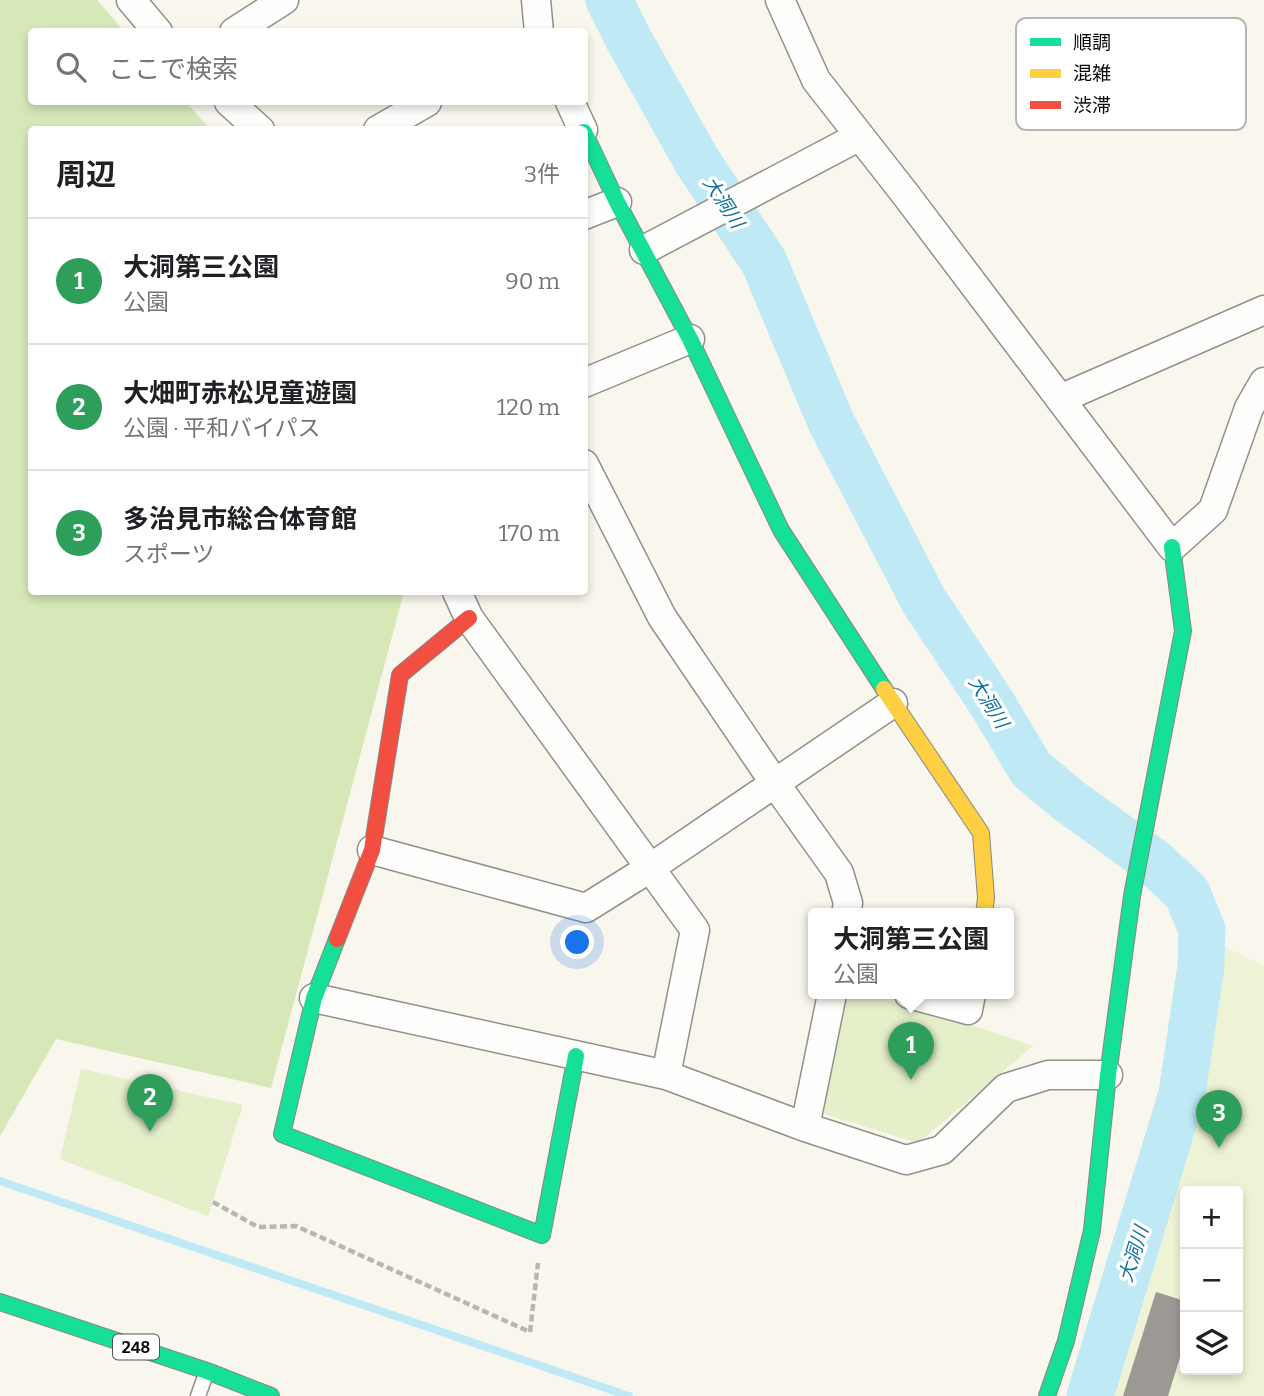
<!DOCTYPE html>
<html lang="ja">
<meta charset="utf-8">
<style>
body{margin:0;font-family:Bitter,"Noto Sans JP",serif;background:#f2f2f2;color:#202124}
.controls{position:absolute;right:21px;bottom:21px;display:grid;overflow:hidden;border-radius:7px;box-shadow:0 4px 10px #0003}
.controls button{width:63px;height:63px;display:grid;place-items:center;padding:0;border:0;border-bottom:2px solid #e0e0e0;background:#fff;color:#202124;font:35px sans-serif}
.you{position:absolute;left:578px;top:943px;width:24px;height:24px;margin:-18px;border:5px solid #fff;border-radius:50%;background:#1a73e8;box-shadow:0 0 0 10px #1a73e833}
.badge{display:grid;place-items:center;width:46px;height:46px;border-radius:50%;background:#5e5d59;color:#fff;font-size:23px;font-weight:700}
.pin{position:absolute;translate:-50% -58px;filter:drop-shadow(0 2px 4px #0008)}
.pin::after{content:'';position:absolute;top:37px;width:24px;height:21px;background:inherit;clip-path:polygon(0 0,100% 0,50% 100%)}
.popup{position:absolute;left:808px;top:908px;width:206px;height:91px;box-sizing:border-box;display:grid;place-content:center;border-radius:7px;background:#fff;filter:drop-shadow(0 2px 5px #0005);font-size:23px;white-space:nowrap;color:#757577}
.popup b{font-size:26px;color:#202124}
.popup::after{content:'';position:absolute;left:50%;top:100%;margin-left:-14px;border:14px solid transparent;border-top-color:#fff}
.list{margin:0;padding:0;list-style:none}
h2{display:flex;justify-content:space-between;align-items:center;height:91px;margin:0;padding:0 28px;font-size:30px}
h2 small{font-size:23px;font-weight:400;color:#757577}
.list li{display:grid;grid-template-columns:46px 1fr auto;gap:21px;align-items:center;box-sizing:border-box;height:126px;padding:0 28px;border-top:2px solid #e0e0e0}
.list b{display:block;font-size:26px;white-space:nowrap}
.list p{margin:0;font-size:23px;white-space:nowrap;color:#757577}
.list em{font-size:23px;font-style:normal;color:#757577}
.icon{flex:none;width:38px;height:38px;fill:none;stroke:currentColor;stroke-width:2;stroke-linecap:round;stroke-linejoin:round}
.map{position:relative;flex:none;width:1264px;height:1396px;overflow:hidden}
.search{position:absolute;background:#fff;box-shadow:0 4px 10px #0003;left:28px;top:28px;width:560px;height:77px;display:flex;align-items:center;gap:18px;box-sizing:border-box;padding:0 24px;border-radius:7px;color:#757577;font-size:26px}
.panel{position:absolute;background:#fff;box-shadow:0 4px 10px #0003;left:28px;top:126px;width:560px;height:469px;border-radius:7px}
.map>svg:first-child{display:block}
.green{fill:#e5f0cb}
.forest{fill:#d6e8b8}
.pitch{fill:#eff3d5;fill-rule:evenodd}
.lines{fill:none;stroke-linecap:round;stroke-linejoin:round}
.stream{stroke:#c0e9f6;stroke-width:8}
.river{stroke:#c0e9f6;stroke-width:47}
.building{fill:#9c9893}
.lane-casing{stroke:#92908c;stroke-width:17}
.street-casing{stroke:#92908c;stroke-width:31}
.fast-casing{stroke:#888783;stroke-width:18}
.slow-casing{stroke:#888783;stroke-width:18}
.jam-casing{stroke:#888783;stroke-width:18}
.path{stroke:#b7b6b5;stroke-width:4.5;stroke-dasharray:7 3.5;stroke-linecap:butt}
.lane{stroke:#fefefc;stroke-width:14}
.street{stroke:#fefefc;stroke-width:28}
.fast{stroke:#16e098;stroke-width:16}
.slow{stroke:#ffcf43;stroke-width:16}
.jam{stroke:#f24e42;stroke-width:16}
.labels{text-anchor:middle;stroke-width:7;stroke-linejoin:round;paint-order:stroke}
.shield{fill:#fff;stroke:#545454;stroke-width:2}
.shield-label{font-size:16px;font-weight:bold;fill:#0a0a0a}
.water-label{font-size:19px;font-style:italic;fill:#0e70a1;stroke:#fff}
.key{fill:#fff;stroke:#b6b6b6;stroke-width:2}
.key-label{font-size:19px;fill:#0a0a0a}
</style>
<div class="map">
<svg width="1264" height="1396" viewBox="0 0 1264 1396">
<rect width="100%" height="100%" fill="#f9f6ed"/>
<path class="green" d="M853,994H881L1033,1046L918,1143L824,1114L840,1003Z
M81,1069L243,1105L208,1216L60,1159Z"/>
<path class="forest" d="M0,0H97L124,31L32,32V102H186L210,129L32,130V592H404L271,1088L56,1039L0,1136Z"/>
<path class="pitch" d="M1220,944L1264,966V1396H1103L1187,1104ZM1185,1191H1238V1370H1185Z"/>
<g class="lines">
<path class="stream" d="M0,1181L629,1396"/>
<path class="river" d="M609,0L629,40L697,161L764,262L831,422L924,601L991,702L1031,769L1068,800L1155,863L1187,893L1202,930L1201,966L1182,1094L1090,1396"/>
</g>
<path class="building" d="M1156,1292L1185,1301V1341L1168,1396H1123Z"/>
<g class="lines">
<g class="lane-casing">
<path id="lane" d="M198,1396L207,1371"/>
</g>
<g class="street-casing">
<path id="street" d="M131,0L158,32
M536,0L539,32
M780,0L816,80L906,195L1172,547L1213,510L1249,408L1264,382
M234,32L284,0
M229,102L260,130
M570,102L583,130
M378,130L427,102
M584,215L617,202
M644,250L858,137
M584,383L690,339
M1060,399L1264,310
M584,464L662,617L774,782L839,873L848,903L846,914
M457,592L469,618L695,930L666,1075
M372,850L586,908L650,868L893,703
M909,994L968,1010L971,994
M314,998L666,1075L805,1127L906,1160L942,1150L1006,1088L1048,1075H1108
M805,1127L832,994"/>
</g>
<g class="fast-casing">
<path id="fast" d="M584,132L617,202L690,339L781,530L884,689
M337,939L314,998L282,1134L542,1235L576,1056
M0,1302L207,1371L271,1396
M1047,1396L1066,1341L1092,1230L1108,1075L1132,896L1183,631L1172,547"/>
</g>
<g class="slow-casing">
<path id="slow" d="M884,689L981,833L986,898L984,914"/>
</g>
<g class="jam-casing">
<path id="jam" d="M337,939L372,850L400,675L469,618"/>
</g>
<path class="path" d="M213,1202L258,1227L296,1226L530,1332L538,1263"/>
<use href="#lane" class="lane"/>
<use href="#street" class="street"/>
<use href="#fast" class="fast"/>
<use href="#slow" class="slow"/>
<use href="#jam" class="jam"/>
</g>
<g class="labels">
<rect class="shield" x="113" y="1334.5" width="46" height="25" rx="5"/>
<g class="shield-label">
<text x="136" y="1353">248</text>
</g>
<g class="water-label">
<text transform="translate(724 202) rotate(57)" y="7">大洞川</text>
<text transform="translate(989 702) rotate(58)" y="7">大洞川</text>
<text transform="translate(1133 1254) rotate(-73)" y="7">大洞川</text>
</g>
</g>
<rect x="1016" y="18" width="230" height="112" rx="10" class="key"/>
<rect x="1030" y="38" width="31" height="8" fill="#16e098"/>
<rect x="1030" y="69" width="31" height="9" fill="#ffcf43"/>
<rect x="1030" y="101" width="31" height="8" fill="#f24e42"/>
<g class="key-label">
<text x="1073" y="49">順調</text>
<text x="1073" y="80">混雑</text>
<text x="1073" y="112">渋滞</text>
</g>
</svg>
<div class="controls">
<button>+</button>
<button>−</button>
<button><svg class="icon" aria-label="layers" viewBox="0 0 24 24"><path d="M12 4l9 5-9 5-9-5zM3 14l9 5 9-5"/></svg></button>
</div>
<div class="you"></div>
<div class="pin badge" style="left:911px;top:1080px;background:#2e9e5b">1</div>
<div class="popup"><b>大洞第三公園</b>公園</div>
<div class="pin badge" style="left:150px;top:1132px;background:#2e9e5b">2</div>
<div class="pin badge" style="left:1219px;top:1148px;background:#2e9e5b">3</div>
<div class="search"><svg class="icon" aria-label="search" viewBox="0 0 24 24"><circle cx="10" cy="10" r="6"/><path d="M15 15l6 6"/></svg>ここで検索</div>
<section class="panel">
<h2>周辺<small>3件</small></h2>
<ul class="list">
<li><span class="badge" style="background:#2e9e5b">1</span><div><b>大洞第三公園</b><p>公園</p></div><em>90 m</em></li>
<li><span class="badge" style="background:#2e9e5b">2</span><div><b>大畑町赤松児童遊園</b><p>公園 · 平和バイパス</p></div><em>120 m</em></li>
<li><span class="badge" style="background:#2e9e5b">3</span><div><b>多治見市総合体育館</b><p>スポーツ</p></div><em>170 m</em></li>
</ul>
</section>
</div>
